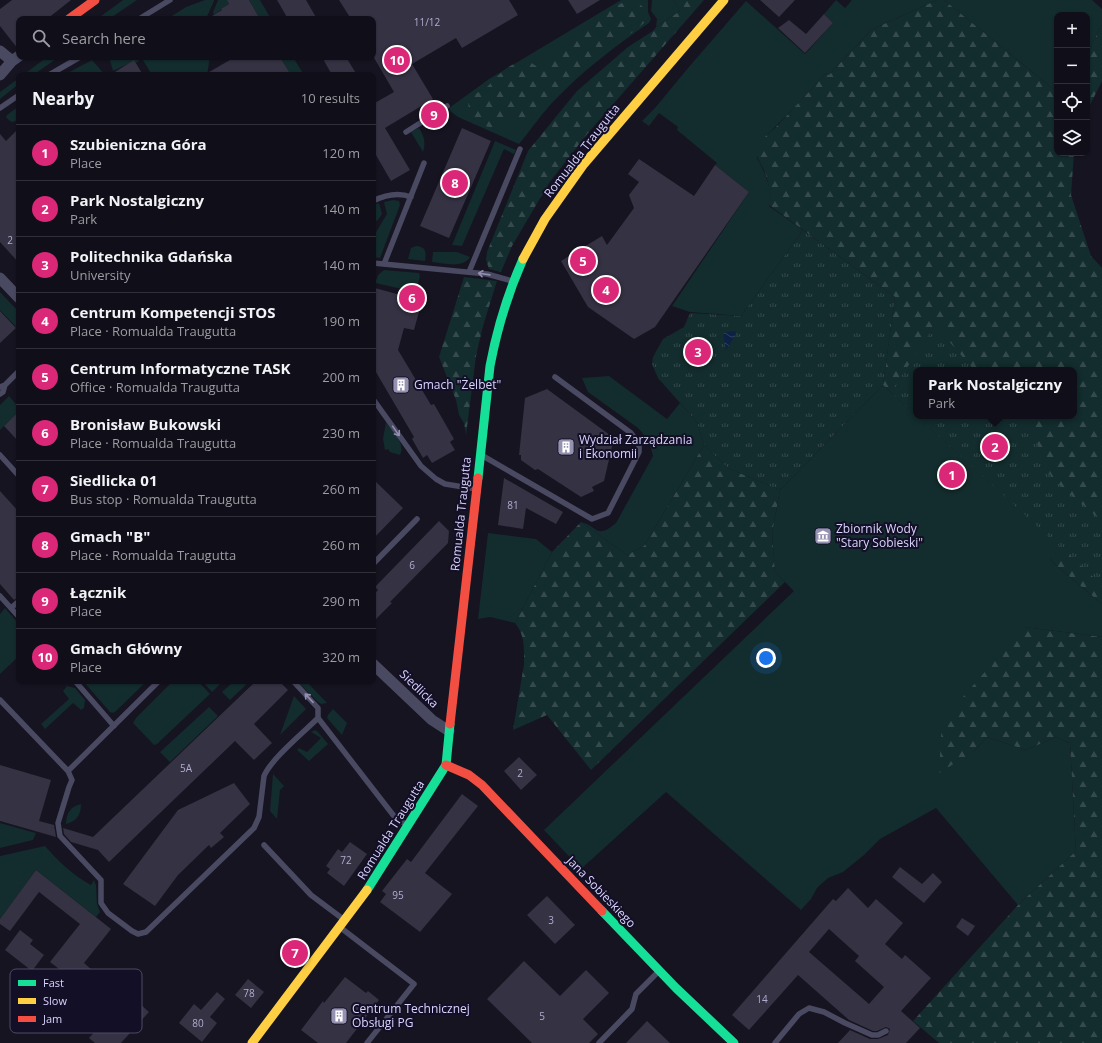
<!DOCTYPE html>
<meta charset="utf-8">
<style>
body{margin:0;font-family:"Open Sans",sans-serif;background:#191822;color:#f1f3f6}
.controls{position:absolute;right:12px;top:12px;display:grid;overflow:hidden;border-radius:8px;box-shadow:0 1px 3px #0004}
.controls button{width:36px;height:36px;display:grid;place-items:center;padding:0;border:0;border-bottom:1px solid #302f38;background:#100f19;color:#f1f3f6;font:20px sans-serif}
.you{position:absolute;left:766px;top:658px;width:14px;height:14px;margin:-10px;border:3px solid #fff;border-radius:50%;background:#1a73e8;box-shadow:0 0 0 6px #1a73e833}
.badge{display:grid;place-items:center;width:26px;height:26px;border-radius:50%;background:#db2777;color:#fff;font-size:13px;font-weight:700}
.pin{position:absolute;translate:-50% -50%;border:2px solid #fff;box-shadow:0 1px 4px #0006}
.popup{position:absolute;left:913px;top:367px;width:164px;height:52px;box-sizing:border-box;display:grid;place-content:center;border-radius:8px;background:#100f19;filter:drop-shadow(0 1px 3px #0005);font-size:13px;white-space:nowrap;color:#9c9ca2}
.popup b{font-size:15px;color:#f1f3f6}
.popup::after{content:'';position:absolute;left:50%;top:100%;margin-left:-8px;border:8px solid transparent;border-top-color:#100f19}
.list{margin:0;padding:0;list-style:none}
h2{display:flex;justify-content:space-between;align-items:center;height:52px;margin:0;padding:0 16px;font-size:17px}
h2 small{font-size:13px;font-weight:400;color:#9c9ca2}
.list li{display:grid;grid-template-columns:26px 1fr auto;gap:12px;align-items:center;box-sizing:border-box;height:56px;padding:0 16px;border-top:1px solid #302f38}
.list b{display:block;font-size:15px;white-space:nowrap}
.list p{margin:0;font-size:13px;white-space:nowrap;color:#9c9ca2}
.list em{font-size:13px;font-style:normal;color:#9c9ca2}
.icon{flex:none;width:22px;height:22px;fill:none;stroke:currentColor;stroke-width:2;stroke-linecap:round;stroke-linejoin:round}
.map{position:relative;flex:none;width:1102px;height:1043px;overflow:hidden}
.search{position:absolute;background:#100f19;box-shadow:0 1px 3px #0004;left:16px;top:16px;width:360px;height:44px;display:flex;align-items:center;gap:10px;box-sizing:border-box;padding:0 14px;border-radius:8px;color:#9c9ca2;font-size:15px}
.panel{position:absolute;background:#100f19;box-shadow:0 1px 3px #0004;left:16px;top:72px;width:360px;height:612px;border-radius:8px}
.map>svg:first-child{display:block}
.green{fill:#132c2d}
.forest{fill:url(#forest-firs)}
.park{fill:url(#park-tufts)}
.water{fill:url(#water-waves)}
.building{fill:#343243;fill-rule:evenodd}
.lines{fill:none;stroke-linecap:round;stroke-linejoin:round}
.lane{stroke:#4a4962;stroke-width:5.5}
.street{stroke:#4a4962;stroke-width:11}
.fast{stroke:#16e098;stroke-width:9}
.slow{stroke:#ffcf43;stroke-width:9}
.jam{stroke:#f24e42;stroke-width:9}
.oneway{stroke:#928eb0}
.labels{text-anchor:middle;stroke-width:4;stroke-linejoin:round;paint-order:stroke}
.number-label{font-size:10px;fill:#b0acd0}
.street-label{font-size:12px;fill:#d9d4ff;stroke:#130f26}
.poi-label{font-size:12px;fill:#d9d4ff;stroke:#130f26;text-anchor:start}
.key{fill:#130f26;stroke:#4e4a67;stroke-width:1}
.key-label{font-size:11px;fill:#d9d4ff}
</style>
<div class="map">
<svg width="1102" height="1043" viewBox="0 0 1102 1043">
<defs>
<pattern id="forest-firs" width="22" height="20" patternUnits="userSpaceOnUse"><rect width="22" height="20" fill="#132c2d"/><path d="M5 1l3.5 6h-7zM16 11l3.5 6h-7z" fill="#354a4c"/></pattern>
<pattern id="park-tufts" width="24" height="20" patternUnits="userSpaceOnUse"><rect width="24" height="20" fill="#132c2d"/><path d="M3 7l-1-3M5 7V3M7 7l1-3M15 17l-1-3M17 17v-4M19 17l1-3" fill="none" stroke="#354a4c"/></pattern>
<pattern id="water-waves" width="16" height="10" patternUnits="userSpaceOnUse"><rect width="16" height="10" fill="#0d2144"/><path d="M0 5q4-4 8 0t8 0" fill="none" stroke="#304060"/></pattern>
</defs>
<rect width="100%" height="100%" fill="#161421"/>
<path class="green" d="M123,0H137L109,19H97Z
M205,0H214V1L206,19H167L186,7Z
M218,0H227L229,4L214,15L213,12Z
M249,0H260L271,19H260Z
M621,0H648V12L651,19L649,23C615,46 580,73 552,103C540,116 530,131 519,144L458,117L450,111L449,108L489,79Z
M652,0H674L680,11L656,27L657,19L651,11Z
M836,0L845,8L852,0H937L871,30L829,75L826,73L798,104L764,138L757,158C763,168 775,194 769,206L803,230L741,316L690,312L672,306L749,192L715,165L717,163L677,130L678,127L659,113L649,126L642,121L655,108L688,68L746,1L805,54L833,23L824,14Z
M944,0H1092L1102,9V25L1087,53V15H1057V92Z
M47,57H59L33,75H23Z
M109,57H137L139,61L136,63L134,61L113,71Z
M141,57H210L207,75H152Z
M280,57H293L304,75H291Z
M92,60L105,75H64Z
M19,78V84L0,99V92Z
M19,106V119L13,122L10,121L6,117L7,115Z
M419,128C424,136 426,142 423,152L411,132Z
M495,141L516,150L514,154L504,149L462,246L452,245Z
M393,200L399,201L400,205L380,258L373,257V237L387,214L384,202Z
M379,203L382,214L378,220L373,222V205Z
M416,246C427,247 426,252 425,261L408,259L411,248Z
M433,252H457L470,257C463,269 444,263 432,262Z
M384,270L419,273L420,276L416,292L375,283L378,275Z
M0,292L19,312V330L0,310Z
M609,376L667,419L680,403L697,422L704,445L644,546L627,555L581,522C598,526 596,540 616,523L653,456L649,441L638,428L588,392L582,378Z
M883,385L1062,548L1050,560L1102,604V637L1024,627L973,752L987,737L1026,750L1056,737L1070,743L1076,851L1018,905L936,808L880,839L864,855L843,872L828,878L817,888L811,899L801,910L666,792L581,869L544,830L794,591L775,572L772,534L780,490Z
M9,396L19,408V411L0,430V405Z
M386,422C392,431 406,443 400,455L390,452L388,449L385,450L383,439Z
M488,533L536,539L552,552L515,623L490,617L478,619Z
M5,608L19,624V656L0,674V614Z
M83,681H147L116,711L113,713L110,712Z
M173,681H198L210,694L157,744L154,745L133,723L136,718Z
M202,681H223L212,692Z
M234,681H250L230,700L222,692Z
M297,681H306L327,703L321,704L318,702Z
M67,686L75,688L85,700L84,708L81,710L73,703L45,729L41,724L69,699L63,691Z
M294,696L306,709L280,735Z
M209,707L218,716L170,762L160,752Z
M333,709L347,723L342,735L327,718L328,715Z
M315,730L318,732L328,744L309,761L297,750L299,748L307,752L321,738L311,732Z
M273,774L284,786L280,790L277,819L270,811Z
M81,804C81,815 77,821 66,824C66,813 71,806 81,804Z
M0,823L36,833L33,840L0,848Z
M45,846C58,861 74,876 91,885L94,880L96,885L97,904L100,912L96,917L36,870L0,919V856Z"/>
<path class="forest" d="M628,0H635L644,8L649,19L568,84L554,92L541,108L531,111L524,119L505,114L495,128L474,124L469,116L468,98C473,95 483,90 487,87C497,77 512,58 529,62C532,63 536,66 540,68L573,35L620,4Z
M674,0H704L588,133L549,183L512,246L501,272L489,269L486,260L487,252L528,151L577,91L628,47L653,31L656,27L680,11Z
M937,0H944L1057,92V153H1074L1071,195L1091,256L1102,268V604L1050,560L1061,548L917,416H1074V370H916V415L883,385L895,297L769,205C773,199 767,177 764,170C760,162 755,157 758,147C760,139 770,133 776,127C793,109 810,91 826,73L829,75L871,30Z
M1102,25V81L1087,111V53Z
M464,277L497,281L483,326L476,356L466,435L464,423L459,415L456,400L439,357Z
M704,445L728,468L780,490L772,534L775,572L785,582L591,770L547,715L513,730L524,664C524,648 525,635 515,623L552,552L581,522L627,555L644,546Z
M1024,627L1102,637V1043H939L913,1021L1018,905L1076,851L1070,743L1056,737L1026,750L987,737L973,752L939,773L942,721Z"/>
<path class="park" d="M803,230L895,297L883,385L780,490L728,468L704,445L697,422L658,378L652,364L653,357L663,339L684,327L690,313L741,316Z
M935,325L974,370H916V415L891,392Z
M917,416H1019L1028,421L1052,479L1102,521V585Z"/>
<path class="water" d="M735,331L736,334L726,350L723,333Z
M697,336L709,341L708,366L700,358Z"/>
<path class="building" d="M12,0H71L47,19H19V49H18L0,26V9Z
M227,0H249L260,19H207L222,10L221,9L229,4Z
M277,0H306L317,19H288Z
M339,0H509L518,15L462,48L456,38L412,64L433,99L385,128L410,170L391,181L373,150V104L394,92L373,56V19H351Z
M568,0H600L577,14Z
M760,0H795L779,17Z
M824,14L833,23L805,53L778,28L789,20L806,34Z
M235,57H280L291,75H204Z
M322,57H346L357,75H332Z
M134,60L143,75H110Z
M19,128V263L0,242V134L6,141Z
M462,128L491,141L449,238L420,226Z
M639,159L694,196L715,165L749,192L655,327L634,339L588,307L561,261L602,236L607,245L634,208L629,195L639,182L628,174Z
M375,288L422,301L414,330L404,328L398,350L431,405L434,404L454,439L450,442L455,450L432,463L427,455L423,458L412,439L414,437L373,367V296Z
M0,311L16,328L0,343Z
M547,389L614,438L604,481L592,487L594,491L581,497L538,469L535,470L521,460V455H519L525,398Z
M19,411V442L4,426Z
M504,478L563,512L556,524L526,508L523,529L498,525Z
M373,479L403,508L373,539Z
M0,491L19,512V597L14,600L0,584Z
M439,521L449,531L448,543L390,602L392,603L373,622V595L378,590L375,587Z
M256,681H279L288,690L254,724L272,743L254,760L235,741L109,862L98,850L71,842L64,834L63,828L93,837Z
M519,757L537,775L521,790L504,771Z
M0,765L51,780L39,821L54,825L56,837L0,821Z
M234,783L250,804L220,833L224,837L211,848L209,845L178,875L155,906L123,884L178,810Z
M462,794L478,806L425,873L452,894L420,932L380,902L386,894L382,891L407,859L411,862Z
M350,842L367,854L344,886L327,873L330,869L326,866L338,849L342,852Z
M900,867L922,884L933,873L942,882L924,903L892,877Z
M36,870L111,929L84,963L99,976L98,977L123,1001L129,994L149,1012L121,1043H95L89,1038L116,1008L96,991L77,1015L65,1006L80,985L50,962L80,924L39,892L10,931L0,924V919Z
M848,888L868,908L876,899L903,923L885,944L902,959L905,955L931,978L901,1011L920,1028L906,1043H838L850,1030L870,1039H878L888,1035L890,1029L886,1027L877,1031H873L849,1020L798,975L749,1030L732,1015L833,899L836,901ZM829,929L859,956L855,961L884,987L869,1004L809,952Z
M547,896L575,925L555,944L527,915Z
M962,918L975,926L968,936L956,927Z
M20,930L33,940L30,944L44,955L32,971L5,950Z
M524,961L560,996L586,970L609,993L583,1019L598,1034L589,1043H532L487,999Z
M345,977L366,993L368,991L379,1000L346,1043H318L301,1030L323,1001L324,1003Z
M248,979L264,992L251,1008L235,995Z
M217,992L225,999L210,1017L217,1023L202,1042L179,1023L194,1004L201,1010Z
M647,1021L670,1043H626Z"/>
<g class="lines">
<path class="lane" d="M139,19L170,0
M49,75L80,57
M0,108L19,95
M406,132L447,106
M373,201C385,195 398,192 411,197
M373,263L487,274L512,281
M384,264L424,163
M469,272L520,149
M0,387L5,385L19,371
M0,394L3,392L5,385
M373,399L421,466L436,479L445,484L476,489
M0,455L19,476
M483,456L592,519L608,513L639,452V444L631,433L555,377
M373,564L417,519
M0,596L19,617
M11,608L19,601
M75,681L114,726
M293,681L318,708V718L397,820L408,825
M0,700L68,771L72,780L69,787L58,823L60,836L101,880V903L108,913L132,931L138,934L146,932L254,828L259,817L264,776C271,759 304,732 318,718
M68,771L159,681
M264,845L311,895L343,919
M341,928L414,984L367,1043
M599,1043L632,1009L636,994L658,972
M775,1043L799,1014L809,1008L824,1012L845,1023L872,1035H878L886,1031"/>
<path class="street" d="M0,51L12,61
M0,75L12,61L19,56
M0,278L19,298
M373,664L432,720L449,731"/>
<path class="fast" d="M478,478L490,366C497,329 508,293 523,259
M367,890L446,765L450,724
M602,911L676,988L734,1043"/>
<path class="slow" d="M523,259L545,219L584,164L724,0
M252,1043L367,890"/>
<path class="jam" d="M69,19L95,0
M450,724L478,478
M446,765L469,775L482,785L602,911"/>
</g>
<defs><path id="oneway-shaft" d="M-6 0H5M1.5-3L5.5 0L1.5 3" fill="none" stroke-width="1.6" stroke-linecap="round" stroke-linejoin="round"/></defs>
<g class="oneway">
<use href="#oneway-shaft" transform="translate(484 274) rotate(-172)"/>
<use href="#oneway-shaft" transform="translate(396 431) rotate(55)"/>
<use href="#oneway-shaft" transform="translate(309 698) rotate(-133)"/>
</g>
<defs>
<g id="building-square" transform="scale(0.9)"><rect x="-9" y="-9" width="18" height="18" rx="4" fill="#9591b1" stroke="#130f26"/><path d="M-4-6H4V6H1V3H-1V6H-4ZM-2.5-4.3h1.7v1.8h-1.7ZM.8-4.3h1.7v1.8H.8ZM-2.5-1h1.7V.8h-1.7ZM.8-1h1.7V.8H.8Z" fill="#fff"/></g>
<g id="museum-square" transform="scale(0.9)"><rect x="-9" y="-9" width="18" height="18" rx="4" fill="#9591b1" stroke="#130f26"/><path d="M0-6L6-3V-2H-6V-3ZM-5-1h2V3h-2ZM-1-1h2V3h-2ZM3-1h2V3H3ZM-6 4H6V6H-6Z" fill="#fff"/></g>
</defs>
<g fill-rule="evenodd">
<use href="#building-square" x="401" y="385"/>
<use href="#building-square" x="566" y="447"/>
<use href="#museum-square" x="823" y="536"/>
<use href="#building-square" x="339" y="1016"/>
</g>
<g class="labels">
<g class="number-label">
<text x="427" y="26">11/12</text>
<text x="10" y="244">2</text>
<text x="513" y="509">81</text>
<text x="412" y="569">6</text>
<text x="186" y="772">5A</text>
<text x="520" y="777">2</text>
<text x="346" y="864">72</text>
<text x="398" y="899">95</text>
<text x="551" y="924">3</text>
<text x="249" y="997">78</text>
<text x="762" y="1003">14</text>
<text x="542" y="1020">5</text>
<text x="198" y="1027">80</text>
</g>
<g class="street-label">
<text transform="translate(582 151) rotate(-52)" y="4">Romualda Traugutta</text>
<text transform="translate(461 514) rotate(-84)" y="4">Romualda Traugutta</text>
<text transform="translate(419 689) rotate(44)" y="4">Siedlicka</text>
<text transform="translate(391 830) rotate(-58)" y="4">Romualda Traugutta</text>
<text transform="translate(601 892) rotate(46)" y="4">Jana Sobieskiego</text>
</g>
<g class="poi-label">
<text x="414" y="389">Gmach "Żelbet"</text>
<text x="579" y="444">Wydział Zarządzania<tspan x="579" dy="14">i Ekonomii</tspan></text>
<text x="836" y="533">Zbiornik Wody<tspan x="836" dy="14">"Stary Sobieski"</tspan></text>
<text x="352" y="1013">Centrum Technicznej<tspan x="352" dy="14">Obsługi PG</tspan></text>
</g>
</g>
<rect x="10" y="969" width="132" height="64" rx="6" class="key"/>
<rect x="18" y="980" width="18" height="6" fill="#16e098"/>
<rect x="18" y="998" width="18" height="6" fill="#ffcf43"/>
<rect x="18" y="1016" width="18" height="6" fill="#f24e42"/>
<g class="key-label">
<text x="43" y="987">Fast</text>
<text x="43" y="1005">Slow</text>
<text x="43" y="1023">Jam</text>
</g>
</svg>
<div class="controls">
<button>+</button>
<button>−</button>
<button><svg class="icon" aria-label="locate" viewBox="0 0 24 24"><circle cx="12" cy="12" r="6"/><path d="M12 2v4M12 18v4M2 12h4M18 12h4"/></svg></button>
<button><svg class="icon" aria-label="layers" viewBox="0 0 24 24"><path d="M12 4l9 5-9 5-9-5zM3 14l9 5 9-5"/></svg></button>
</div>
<div class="you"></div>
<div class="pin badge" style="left:952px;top:475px">1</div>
<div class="pin badge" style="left:995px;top:447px">2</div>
<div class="popup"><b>Park Nostalgiczny</b>Park</div>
<div class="pin badge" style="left:698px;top:352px">3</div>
<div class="pin badge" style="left:606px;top:290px">4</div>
<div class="pin badge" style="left:583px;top:261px">5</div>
<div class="pin badge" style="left:412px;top:298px">6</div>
<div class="pin badge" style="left:295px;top:953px">7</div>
<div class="pin badge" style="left:455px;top:183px">8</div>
<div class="pin badge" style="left:434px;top:115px">9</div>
<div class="pin badge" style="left:397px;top:60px">10</div>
<div class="search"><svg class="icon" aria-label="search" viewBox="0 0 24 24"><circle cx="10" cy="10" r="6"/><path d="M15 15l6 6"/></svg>Search here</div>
<section class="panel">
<h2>Nearby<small>10 results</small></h2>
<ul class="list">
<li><span class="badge">1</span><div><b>Szubieniczna Góra</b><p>Place</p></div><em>120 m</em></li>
<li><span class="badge">2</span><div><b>Park Nostalgiczny</b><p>Park</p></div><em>140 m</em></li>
<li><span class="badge">3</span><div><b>Politechnika Gdańska</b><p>University</p></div><em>140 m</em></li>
<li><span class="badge">4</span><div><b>Centrum Kompetencji STOS</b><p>Place · Romualda Traugutta</p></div><em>190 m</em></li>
<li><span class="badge">5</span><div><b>Centrum Informatyczne TASK</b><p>Office · Romualda Traugutta</p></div><em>200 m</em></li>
<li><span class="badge">6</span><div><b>Bronisław Bukowski</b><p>Place · Romualda Traugutta</p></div><em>230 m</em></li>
<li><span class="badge">7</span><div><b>Siedlicka 01</b><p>Bus stop · Romualda Traugutta</p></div><em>260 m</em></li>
<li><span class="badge">8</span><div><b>Gmach &quot;B&quot;</b><p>Place · Romualda Traugutta</p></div><em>260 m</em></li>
<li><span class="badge">9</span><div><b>Łącznik</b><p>Place</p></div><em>290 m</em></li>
<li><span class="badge">10</span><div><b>Gmach Główny</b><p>Place</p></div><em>320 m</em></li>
</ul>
</section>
</div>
